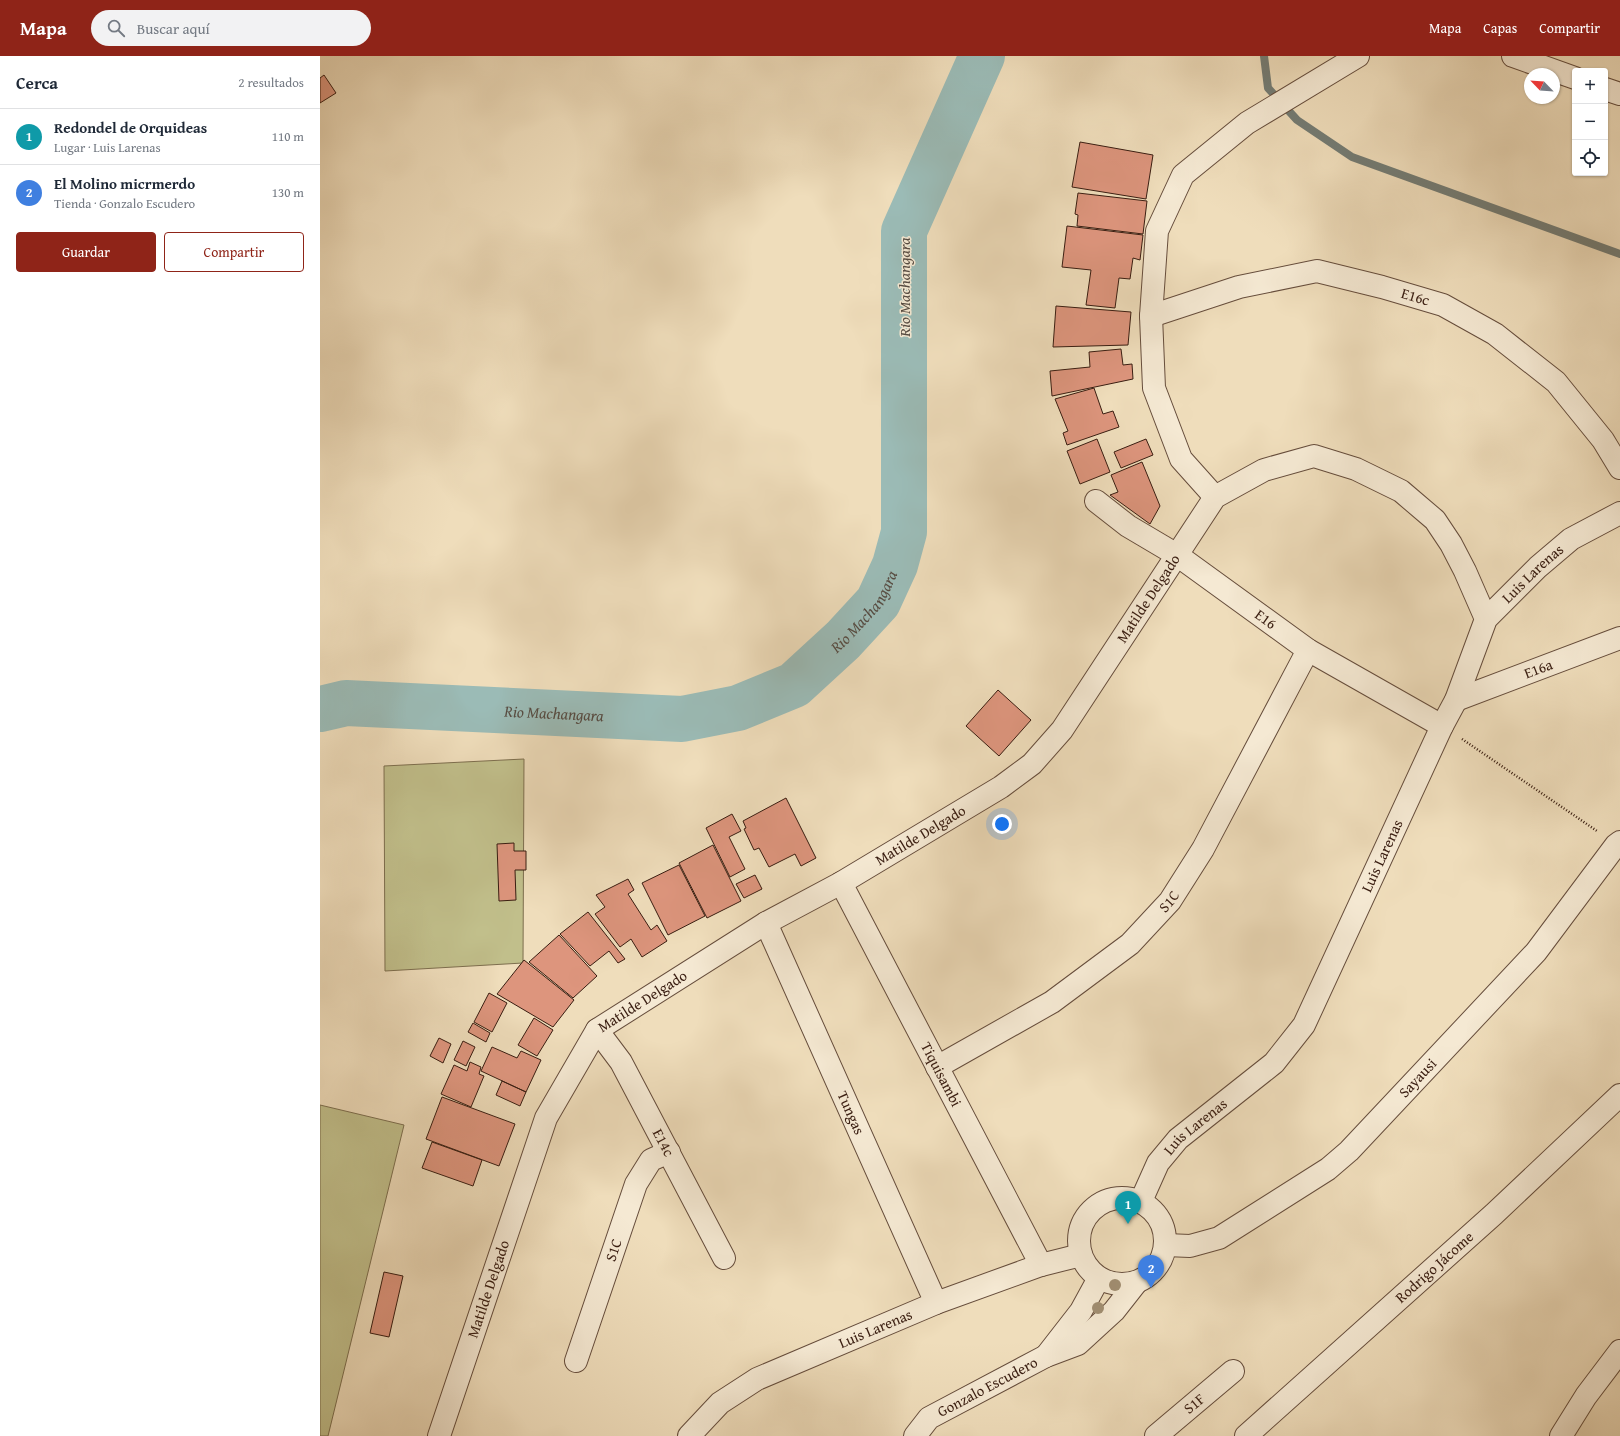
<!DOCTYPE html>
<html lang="es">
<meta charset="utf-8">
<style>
body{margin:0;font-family:"Gentium Book Plus",serif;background:#f2f2f3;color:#1f2937}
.controls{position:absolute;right:12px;top:12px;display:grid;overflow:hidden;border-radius:4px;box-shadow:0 1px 3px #0004}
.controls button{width:36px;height:36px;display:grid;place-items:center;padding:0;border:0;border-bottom:1px solid #e0e1e3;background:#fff;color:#1f2937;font:20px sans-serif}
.compass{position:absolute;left:1204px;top:12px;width:36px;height:36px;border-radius:50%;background:#fff;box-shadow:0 1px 3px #0004;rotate:295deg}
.you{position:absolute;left:682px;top:768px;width:14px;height:14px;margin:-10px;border:3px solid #fff;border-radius:50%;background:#1a73e8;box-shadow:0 0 0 6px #1a73e833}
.badge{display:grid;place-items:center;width:26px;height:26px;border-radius:50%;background:#8f2418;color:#fff;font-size:13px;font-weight:700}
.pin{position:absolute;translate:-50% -33px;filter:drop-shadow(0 1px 2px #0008)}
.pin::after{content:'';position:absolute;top:21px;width:14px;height:12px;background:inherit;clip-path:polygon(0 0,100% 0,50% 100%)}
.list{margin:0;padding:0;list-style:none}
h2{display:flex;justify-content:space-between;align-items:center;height:52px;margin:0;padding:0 16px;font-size:17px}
h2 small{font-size:13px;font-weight:400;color:#747a83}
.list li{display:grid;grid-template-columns:26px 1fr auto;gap:12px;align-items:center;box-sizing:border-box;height:56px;padding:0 16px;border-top:1px solid #e0e1e3}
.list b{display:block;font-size:15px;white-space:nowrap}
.list p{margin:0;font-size:13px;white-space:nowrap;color:#747a83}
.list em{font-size:13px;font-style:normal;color:#747a83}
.actions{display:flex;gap:8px;padding:12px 16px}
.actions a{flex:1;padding:9px 0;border:1px solid #8f2418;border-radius:4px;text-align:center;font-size:14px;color:#8f2418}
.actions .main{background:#8f2418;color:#fff}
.icon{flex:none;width:22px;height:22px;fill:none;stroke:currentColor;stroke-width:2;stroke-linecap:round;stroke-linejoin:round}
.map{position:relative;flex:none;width:1300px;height:1380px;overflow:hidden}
header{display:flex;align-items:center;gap:24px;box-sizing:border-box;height:56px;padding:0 20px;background:#8f2418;color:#fff}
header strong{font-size:19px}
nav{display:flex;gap:22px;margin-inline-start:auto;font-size:14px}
.search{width:280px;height:36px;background:#f2f2f3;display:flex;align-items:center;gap:10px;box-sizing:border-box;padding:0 14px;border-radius:22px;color:#747a83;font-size:15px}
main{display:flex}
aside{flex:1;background:#fff}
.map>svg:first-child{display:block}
.green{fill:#c1bf8b;stroke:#7d6e4e}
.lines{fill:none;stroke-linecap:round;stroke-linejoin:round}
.stream{stroke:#747c74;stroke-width:8}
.river{stroke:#9bbbb6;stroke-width:46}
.building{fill:#dd957d;stroke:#391d11}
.minor-casing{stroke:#664d3c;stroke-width:24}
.path{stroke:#391d11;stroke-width:2.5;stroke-dasharray:1 2;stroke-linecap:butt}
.minor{stroke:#f5e9d3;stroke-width:22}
.tree{fill:#a18e72}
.labels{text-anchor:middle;stroke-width:3;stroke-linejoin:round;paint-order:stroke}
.street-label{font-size:15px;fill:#391d11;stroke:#f5e9d3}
.water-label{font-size:16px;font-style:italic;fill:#564c43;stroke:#f5e9d3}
</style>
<header>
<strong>Mapa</strong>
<div class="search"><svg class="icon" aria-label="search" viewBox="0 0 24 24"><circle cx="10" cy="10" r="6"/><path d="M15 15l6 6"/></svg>Buscar aquí</div>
<nav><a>Mapa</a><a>Capas</a><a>Compartir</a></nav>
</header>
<main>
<aside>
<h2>Cerca<small>2 resultados</small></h2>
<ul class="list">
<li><span class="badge" style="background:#0f9aa8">1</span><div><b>Redondel de Orquideas</b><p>Lugar · Luis Larenas</p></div><em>110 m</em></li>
<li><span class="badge" style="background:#3f7fe0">2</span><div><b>El Molino micrmerdo</b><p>Tienda · Gonzalo Escudero</p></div><em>130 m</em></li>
</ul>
<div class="actions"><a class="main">Guardar</a><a>Compartir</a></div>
</aside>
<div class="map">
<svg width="1300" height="1380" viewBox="0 0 1300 1380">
<rect width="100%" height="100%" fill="#efddbb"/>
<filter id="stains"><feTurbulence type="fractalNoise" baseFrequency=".005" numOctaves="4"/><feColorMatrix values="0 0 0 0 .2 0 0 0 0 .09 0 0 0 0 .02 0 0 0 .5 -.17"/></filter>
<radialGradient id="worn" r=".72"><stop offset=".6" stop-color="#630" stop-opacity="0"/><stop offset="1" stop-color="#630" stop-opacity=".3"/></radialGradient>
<path class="green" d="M204,703L203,907L65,915L64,710Z
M0,1049L84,1069L8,1380H0Z"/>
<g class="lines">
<path class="stream" d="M944,0L948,32L977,64L1032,101L1300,198"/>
<path class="river" id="s1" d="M0,653L26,647L362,663L418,652L474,629L523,584L558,546L575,509L584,476V175L662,0"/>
</g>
<path class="building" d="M4,19L16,37L0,47V22Z
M760,86L833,99L826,143L752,131Z
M758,137L827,145L823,178L757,170L758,159L755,158Z
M747,170L823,179L820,204L813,202L810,223L799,222L795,252L766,249L771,214L742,211Z
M736,250L811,256L808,289L733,291Z
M801,293L803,309L812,308L813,323L732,340L730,315L770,311L769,296Z
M774,332L783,358L793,355L799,371L747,389L743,377L748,375L735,343Z
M777,383L790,416L760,428L747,395Z
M826,383L833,399L801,412L794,396Z
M822,406L840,450L830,468L790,439L798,436L791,419Z
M678,634L711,664L679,700L646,670Z
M466,742L496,802L481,810L475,798L449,811L439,792L434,794L424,773L426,772L423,765Z
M412,758L421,775L409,781L425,813L410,821L386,772Z
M194,787V795H206V814H195L196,844L179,845L177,788Z
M393,789L421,845L387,862L359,807Z
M359,809L385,860L348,879L322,827Z
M435,819L442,833L424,842L416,828Z
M308,823L314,834L308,838L331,874L337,869L347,885L322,901L311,883L300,891L275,858L285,851L276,839Z
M268,856L305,903L298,907L289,895L270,910L240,878Z
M239,879L277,920L253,942L209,906Z
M204,904L254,944L233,971L177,938Z
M169,937L187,947L172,976L154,966Z
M214,962L233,974L217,1000L198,989Z
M153,967L170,977L166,986L148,976Z
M119,982L131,988L123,1007L110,1000Z
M143,985L155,991L146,1010L134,1004Z
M172,991L197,1002L201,995L221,1004L206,1036L161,1015Z
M150,1006L161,1011L159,1018L164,1020L151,1051L121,1038L134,1009L147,1015Z
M182,1025L206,1036L200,1050L176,1039Z
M122,1041L195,1068L179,1110L106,1083Z
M112,1086L162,1104L153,1130L102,1112Z
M64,1216L83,1220L69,1281L50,1277Z"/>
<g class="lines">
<g class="minor-casing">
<g id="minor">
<path d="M1193,0L1255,22"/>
<path d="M1285,33L1300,38"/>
<path id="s2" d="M831,260L919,231L997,215L1062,231L1123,249L1175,278L1236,326L1283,384L1300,412"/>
<path d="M895,441L861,403L834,332L831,260L837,175L863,119L927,67L1038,0"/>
<path id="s3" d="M776,445L808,470L857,499L988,594L1122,670"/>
<path id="s4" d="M1136,644L1300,582"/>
<path id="s5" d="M521,827L721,1209"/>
<path id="s6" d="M446,867L616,1247"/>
<path id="s7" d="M277,974L301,1006L404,1202"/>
<path id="s8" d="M617,1011L732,946L810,888L850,845L883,793L988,594"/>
<circle cx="802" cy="1185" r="43"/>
<path id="s9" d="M821,1145L838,1107L858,1083L954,1007L984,969L1122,670L1136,644L1166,563L1218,511L1251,483L1300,457"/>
<path id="s10" d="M846,1189L870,1190L899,1182L1008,1113L1029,1095L1216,896L1296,789L1300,786"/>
<path d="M726,1300L761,1255L779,1222"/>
<path id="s11" d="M256,1305L316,1128L331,1104L349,1096"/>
<path id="s12" d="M119,1380L226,1062L277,974L446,867L521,827L681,731L712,708L742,674L895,441L944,414L994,400L1036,413L1081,435L1115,464L1131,488L1145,515L1166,563"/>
<path id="s13" d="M369,1380L400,1347L437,1323L616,1247L721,1209L761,1199"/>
<path id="s14" d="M595,1380L609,1362L726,1300L758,1288L794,1255L816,1227"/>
<path id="s15" d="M836,1380L913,1315"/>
<path id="s16" d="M926,1380L1174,1158L1300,1039"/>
<path d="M1241,1380L1266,1340L1300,1295"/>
</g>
</g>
<path class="path" d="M1142,683L1277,775"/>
<use href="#minor" class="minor"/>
</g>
<g class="tree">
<circle cx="795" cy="1229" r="6"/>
<circle cx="778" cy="1252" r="6"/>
</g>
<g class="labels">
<g class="street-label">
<text dy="5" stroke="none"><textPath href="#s2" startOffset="274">E16c</textPath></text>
<text dy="5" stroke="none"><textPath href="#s9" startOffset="754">Luis Larenas</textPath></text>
<text dy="5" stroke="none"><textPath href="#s12" startOffset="1150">Matilde Delgado</textPath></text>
<text dy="5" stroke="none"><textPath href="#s3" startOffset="207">E16</textPath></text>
<text dy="5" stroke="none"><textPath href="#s4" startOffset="88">E16a</textPath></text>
<text dy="5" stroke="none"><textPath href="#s12" startOffset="815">Matilde Delgado</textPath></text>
<text dy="5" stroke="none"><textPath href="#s9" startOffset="430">Luis Larenas</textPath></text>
<text dy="5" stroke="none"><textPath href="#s8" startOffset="287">S1C</textPath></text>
<text dy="5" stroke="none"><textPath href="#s12" startOffset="491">Matilde Delgado</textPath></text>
<text dy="5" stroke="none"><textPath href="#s5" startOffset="216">Tiquisambi</textPath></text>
<text dy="5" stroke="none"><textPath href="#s10" startOffset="311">Sayausi</textPath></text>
<text dy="5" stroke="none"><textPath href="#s6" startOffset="208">Tungas</textPath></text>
<text dy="5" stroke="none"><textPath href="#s9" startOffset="94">Luis Larenas</textPath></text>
<text dy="5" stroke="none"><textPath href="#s7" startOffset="131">E14c</textPath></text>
<text dy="5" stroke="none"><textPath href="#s11" startOffset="117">S1C</textPath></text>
<text dy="5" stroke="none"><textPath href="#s16" startOffset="253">Rodrigo Jácome</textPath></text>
<text dy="5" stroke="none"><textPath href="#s12" startOffset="155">Matilde Delgado</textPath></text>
<text dy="5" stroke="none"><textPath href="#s13" startOffset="218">Luis Larenas</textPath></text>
<text dy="5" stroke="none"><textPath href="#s14" startOffset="89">Gonzalo Escudero</textPath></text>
<text dy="5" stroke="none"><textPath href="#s15" startOffset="50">S1F</textPath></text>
</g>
<g class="water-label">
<text transform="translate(584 231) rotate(-90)" y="6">Rio Machangara</text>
<text dy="6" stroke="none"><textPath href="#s1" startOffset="583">Rio Machangara</textPath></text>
<text dy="6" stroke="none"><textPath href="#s1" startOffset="235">Rio Machangara</textPath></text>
</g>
</g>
<rect width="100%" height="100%" filter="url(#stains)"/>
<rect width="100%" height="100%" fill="url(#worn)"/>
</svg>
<div class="controls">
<button>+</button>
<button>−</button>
<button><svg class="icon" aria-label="locate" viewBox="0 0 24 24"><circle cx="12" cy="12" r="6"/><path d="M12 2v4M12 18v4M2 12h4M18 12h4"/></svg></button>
</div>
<svg class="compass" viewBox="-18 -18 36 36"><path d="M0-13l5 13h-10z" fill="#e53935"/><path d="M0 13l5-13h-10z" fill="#747a83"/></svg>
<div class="you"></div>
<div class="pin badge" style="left:808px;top:1168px;background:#0f9aa8">1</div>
<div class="pin badge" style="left:831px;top:1232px;background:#3f7fe0">2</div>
</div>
</main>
